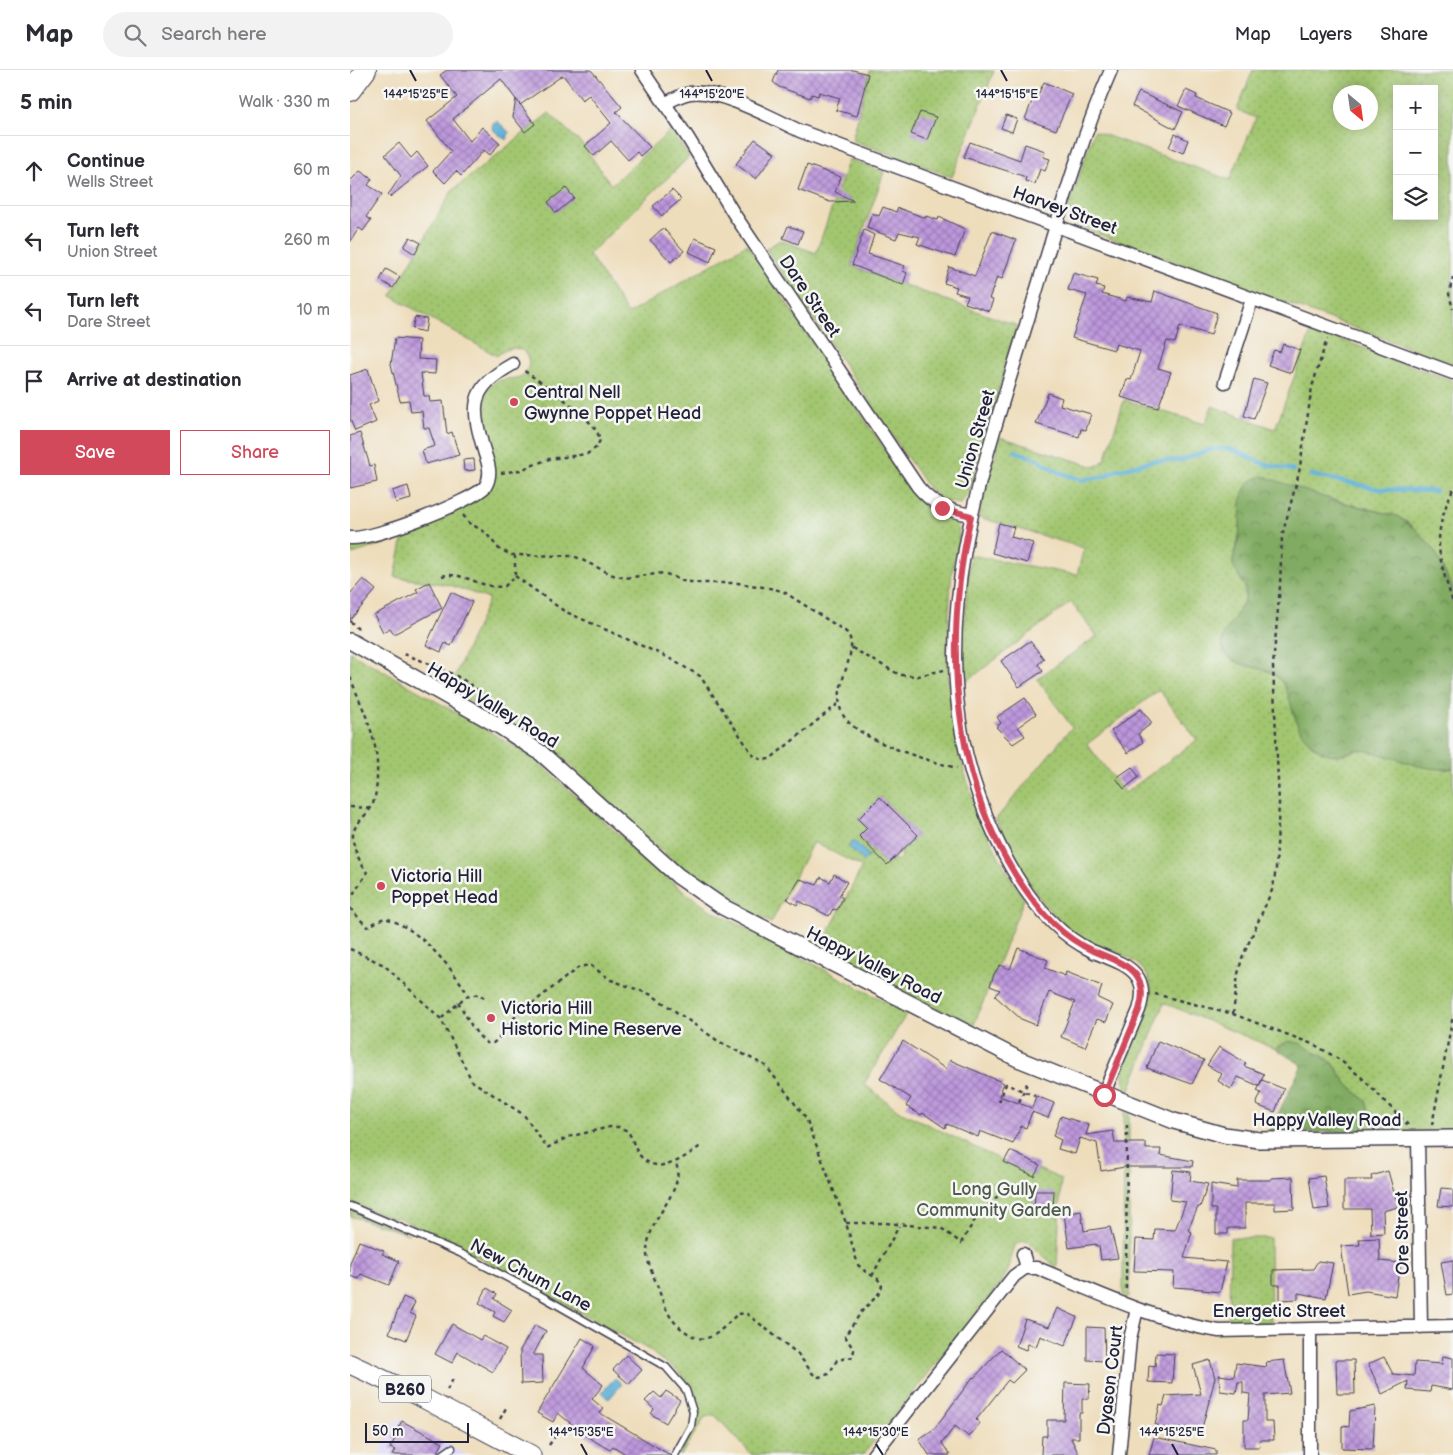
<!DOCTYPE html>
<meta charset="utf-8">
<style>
body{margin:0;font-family:"Balsamiq Sans",sans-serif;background:#f2f2f3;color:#2b2b33}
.controls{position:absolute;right:15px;top:15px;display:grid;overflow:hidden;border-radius:0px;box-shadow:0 2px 12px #0003}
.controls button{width:45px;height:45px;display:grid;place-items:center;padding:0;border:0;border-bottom:1px solid #e1e1e2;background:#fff;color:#2b2b33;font:25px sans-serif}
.compass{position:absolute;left:983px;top:15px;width:45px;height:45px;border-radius:50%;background:#fff;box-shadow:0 2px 12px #0003;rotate:151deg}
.scale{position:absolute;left:15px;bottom:12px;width:104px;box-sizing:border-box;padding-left:5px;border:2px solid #22223b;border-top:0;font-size:14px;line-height:18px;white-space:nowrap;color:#22223b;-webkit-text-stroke:4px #f6f6f2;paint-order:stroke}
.stop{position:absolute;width:15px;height:15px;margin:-11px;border:4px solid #d1495b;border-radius:50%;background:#fff}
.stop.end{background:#d1495b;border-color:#fff;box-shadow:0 1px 5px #0008}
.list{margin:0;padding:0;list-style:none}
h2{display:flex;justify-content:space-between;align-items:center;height:65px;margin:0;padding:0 20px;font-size:21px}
h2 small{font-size:16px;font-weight:400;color:#7c7c81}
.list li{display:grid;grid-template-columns:32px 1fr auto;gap:15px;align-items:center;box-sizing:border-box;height:70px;padding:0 20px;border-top:1px solid #e1e1e2}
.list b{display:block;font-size:19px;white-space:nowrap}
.list p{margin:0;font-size:16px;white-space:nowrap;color:#7c7c81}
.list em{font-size:16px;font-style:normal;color:#7c7c81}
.actions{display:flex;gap:10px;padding:15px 20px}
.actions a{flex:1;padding:11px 0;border:1px solid #d1495b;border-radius:0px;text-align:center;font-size:18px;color:#d1495b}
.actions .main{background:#d1495b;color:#fff}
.icon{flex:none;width:28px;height:28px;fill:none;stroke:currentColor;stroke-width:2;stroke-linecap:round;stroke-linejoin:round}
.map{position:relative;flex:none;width:1103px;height:1385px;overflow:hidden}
header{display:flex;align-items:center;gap:30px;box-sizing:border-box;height:70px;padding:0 25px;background:#fff;border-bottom:1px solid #e1e1e2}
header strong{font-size:24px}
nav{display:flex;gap:28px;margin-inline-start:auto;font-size:18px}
.search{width:350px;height:45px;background:#f2f2f3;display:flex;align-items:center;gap:12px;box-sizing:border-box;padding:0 18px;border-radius:28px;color:#7c7c81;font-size:19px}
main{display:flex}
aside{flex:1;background:#fff}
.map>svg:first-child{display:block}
.built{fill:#dbd6f7}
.green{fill:url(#green-dots);stroke:#627456;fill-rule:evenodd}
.forest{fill:url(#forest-crowns);stroke:#52664e}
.water{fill:#5aafd6;stroke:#3e6888}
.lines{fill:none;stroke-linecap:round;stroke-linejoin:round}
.stream{stroke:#5aafd6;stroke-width:4.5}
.building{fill:url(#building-cross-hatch)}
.service-casing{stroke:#413e4e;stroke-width:9}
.minor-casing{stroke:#413e4e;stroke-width:15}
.tertiary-casing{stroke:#413e4e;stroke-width:18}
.primary-casing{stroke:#413e4e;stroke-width:21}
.trunk-casing{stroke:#413e4e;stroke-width:22}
.path{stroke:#413e4e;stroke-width:2.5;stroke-dasharray:4 4;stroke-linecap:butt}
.service{stroke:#fff;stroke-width:6}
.minor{stroke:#fff;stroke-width:12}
.tertiary{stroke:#fff;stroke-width:15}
.primary{stroke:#fff;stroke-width:19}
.trunk{stroke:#fff;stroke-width:20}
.route{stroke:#d1495b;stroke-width:6}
.ticks{fill:none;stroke:#22223b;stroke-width:2}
.poi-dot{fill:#d1495b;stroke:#f6f6f2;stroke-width:2}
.labels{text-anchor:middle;stroke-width:5;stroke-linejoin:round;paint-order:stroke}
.shield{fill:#f6f6f2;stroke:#626272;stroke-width:1}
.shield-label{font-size:16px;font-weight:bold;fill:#22223b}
.street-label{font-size:18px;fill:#22223b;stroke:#f6f6f2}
.poi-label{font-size:18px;fill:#22223b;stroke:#f6f6f2;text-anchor:start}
.park-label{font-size:18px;fill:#4f5b4e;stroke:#f6f6f2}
.ticks-label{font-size:12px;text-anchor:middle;fill:#22223b;stroke:#f6f6f2;stroke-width:5;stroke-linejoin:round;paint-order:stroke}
</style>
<header>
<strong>Map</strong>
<div class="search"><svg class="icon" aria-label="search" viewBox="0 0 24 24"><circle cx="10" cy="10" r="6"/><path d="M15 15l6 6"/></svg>Search here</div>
<nav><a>Map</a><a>Layers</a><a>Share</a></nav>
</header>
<main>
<aside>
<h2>5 min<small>Walk · 330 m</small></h2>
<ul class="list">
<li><svg class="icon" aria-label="ahead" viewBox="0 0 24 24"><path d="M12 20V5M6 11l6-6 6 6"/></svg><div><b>Continue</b><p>Wells Street</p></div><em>60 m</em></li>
<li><svg class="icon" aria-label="left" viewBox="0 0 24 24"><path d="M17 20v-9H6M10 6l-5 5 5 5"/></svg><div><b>Turn left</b><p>Union Street</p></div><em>260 m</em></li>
<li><svg class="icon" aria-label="left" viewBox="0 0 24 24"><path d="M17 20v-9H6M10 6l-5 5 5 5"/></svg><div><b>Turn left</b><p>Dare Street</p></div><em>10 m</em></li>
<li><svg class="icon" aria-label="arrive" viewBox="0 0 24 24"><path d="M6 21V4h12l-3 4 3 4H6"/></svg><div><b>Arrive at destination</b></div></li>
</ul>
<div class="actions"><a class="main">Save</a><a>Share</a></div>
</aside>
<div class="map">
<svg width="1103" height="1385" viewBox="0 0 1103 1385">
<defs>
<pattern id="green-dots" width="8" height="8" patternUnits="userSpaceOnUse" patternTransform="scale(1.25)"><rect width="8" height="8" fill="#a2c670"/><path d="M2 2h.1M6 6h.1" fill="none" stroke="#8baa62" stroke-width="1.8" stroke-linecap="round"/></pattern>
<pattern id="forest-crowns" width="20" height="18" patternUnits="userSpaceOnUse" patternTransform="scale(1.25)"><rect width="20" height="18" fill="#81ab62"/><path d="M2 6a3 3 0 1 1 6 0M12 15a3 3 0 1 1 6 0" fill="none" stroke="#698b52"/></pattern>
<pattern id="building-cross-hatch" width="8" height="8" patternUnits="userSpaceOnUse" patternTransform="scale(1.25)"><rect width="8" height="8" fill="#bd97dc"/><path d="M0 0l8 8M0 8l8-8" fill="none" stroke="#997bb4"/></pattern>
</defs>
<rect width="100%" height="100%" fill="#f6f6f2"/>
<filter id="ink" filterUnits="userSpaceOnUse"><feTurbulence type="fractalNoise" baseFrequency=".02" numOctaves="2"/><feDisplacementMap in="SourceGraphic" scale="10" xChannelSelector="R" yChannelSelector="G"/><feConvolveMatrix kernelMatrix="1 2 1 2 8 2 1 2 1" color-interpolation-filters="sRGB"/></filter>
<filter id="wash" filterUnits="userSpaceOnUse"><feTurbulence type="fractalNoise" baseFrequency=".0096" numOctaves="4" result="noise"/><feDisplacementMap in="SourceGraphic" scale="20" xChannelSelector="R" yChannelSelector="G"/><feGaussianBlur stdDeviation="1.12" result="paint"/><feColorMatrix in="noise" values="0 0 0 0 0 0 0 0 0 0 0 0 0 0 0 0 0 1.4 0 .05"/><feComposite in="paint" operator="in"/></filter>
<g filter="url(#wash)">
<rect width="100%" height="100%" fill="#edb"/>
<path class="built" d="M46,1348L117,1385H29Z"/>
<path class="green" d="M520,0L644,1L602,107L502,70Z
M903,0H1103V294L751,165C736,158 716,152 720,133L744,61L880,110L906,48L887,40ZM1047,19H1084V146H1047ZM991,22H1021V52H991Z
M199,43L233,75L261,115L321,60L339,87L239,184L278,244L397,174L564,423C568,429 573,435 580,439C588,445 604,447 608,458C612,471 604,489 602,502C600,517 600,533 599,548C593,654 616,740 674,829L623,957L470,879L512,797L463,772L421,853L384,833L334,800L285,758L214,690L187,668L99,619L139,529L100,515L45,507L53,467L0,485V476L20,473L135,423L130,344L134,321C139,318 145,311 151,310C165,307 175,311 179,294C178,275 159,274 147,286L41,226L102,121ZM531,727L551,747L547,752L554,759L558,754L568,765L559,774L554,769L553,771L557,776L550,783L552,786L547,791L544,789L537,795L528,786L532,781L528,777L523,781L509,767L517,758L508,749Z
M499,89L534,102L501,196L668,256L618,424L610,434L594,431L578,418L416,179L430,170L466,183Z
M962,259L1103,311V520L1082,476L1060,454L1047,446L969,426L893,424L889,467L884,482L888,506L895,516V529L874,566L872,577C882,598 908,593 924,605C953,624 937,689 995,684C999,684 1004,680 1009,679L1095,700L1103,698V1060L1011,1062L1018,1043L1013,1028L998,1015L983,993L968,983L929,975L926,979L814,933L779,1022C755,995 810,946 800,912C791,884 757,882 735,869C691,845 666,793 646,749L722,657L687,609L747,566L721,532L613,614L612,580L620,485L727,505L734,478L628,447L650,367L745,397L755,390L774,330L855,354L862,336L925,359ZM809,620L847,670L775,723L737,674Z
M0,582L180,685L322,812L357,838L557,943L514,1014L548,1040L684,1106L688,1099L711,1109L707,1198L678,1172L673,1171L665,1175L658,1201L650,1214L513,1385H402L365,1345L355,1347L331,1385H328C347,1354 360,1327 325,1299C318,1293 306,1288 301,1281L123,1184L47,1147L44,1149L0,1132Z
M774,1042L779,1044V1227L773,1225Z
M0,1140L59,1164L0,1146Z
M880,1168H920L921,1253H879Z"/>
<path class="forest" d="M913,406L982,430L1047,446L1068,461L1086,483L1103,520V698C1072,704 1041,683 1011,680C1001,679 992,687 982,685C971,683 961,674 954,666C940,649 943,619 925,605C910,595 879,598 873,578C867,560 897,541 896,520C895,511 885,503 883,494C883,484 888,476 889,466C892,445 885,410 913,406Z
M938,971L949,973L983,993L998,1015L1016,1031L1019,1039L1011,1062H919L952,995L926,979Z"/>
<path class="water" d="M147,51L159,62L157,70L153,68L142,59L143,53Z
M504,771L519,786L513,791L498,776Z
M265,1308L272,1314L259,1329L252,1322Z"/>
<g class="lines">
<path class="stream" d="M665,381L687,389L708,402L732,410L756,406L764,401L802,391L832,390L862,379H881L914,394L943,400
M961,405L1029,419L1085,421"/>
</g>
<g id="blocks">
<path class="building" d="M97,0H241L272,37L266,42L300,77L290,86L287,82L278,90L261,71L244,86L235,76L261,53L239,25L232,30L213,5L170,35L151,9L103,49L120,71L132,57L150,73L140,85L134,80L111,106L106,101L95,113L83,101L101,81L77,51L107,27L90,5Z
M428,0H503L518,4L507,46L486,40L490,28L469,22L468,26L462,24L460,28L429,17L423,12Z
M694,12L722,24L706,60L675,49L684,26L687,27Z
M836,20L847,25L846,28L880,43L874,56L828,36Z
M789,22L833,42L825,59L782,36Z
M166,29L185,54L175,62L163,47Z
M570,42L586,47L577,70L561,64Z
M656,45L667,49L662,62L651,58Z
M825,64L838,70L833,83L819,77Z
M405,69L425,83L406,109L386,94Z
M620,72L670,90L675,74L695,81L693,87L700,89L695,101L690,99L685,114L675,111L676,107L614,87Z
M49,73L61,88L67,82L78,96L40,127L38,125L51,106L35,85Z
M457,95L491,107L485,122L504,131L480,132L448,120Z
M10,101L22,109L18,115L32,124L16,147L21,150L13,161L9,158L0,172V111Z
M216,118L224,128L206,143L198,132Z
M322,120L331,129L312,146L303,136Z
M533,137L546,142L548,138L576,148V146L588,150L589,147L615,159L605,187L567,174L570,167L549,162L546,169L517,158L522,143L529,146Z
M438,156L453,161L448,174L433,168Z
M313,158L334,181L321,192L300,170Z
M514,160L524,165L518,184L555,196L553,201L557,203L553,215L502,195Z
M642,161L666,170L652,209L647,207L639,229L643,230L639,241L615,233L618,226L605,222L607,217L594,213L599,197L625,206Z
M60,167L71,173L65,184L54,177Z
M345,168L366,177L360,192L339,182Z
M36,199L50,207L43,218L30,210Z
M723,203L748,210L746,216L754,218L752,224L776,231L777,227L802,232L805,221L867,243L861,265L830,256L825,273L817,271L808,298L821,302L808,338L771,327L777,309L781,310L790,281L766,274L764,280L722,268L737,225L718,220Z
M65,247L77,249L75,262L62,259Z
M45,268L69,270L68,289L86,290L85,304L71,303L74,326H79L80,332L93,331L97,364L102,362L109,385L76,394L72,380L85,376L79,358H74L72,341L61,342L59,330L50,331L41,294Z
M933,274L950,280L941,303L918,295L924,280L930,282Z
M18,299L28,331L19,335L26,352L5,361L0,349V305Z
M904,309L917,313L904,349L894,346Z
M698,323L712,328L710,335L741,344L736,360L731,359L729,367L686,354Z
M10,363L20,396L24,395L27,412L0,418V366Z
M124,389L125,400L114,401L113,390Z
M58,416L61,429L46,433L42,421Z
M649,453L664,457L661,467L683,473L677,493L642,483Z
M13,509L26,520L0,550V524Z
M79,512L92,538L44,564L40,558L33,562L24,545L68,522L66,519Z
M101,522L122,532L101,576L95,573L91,582L76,575Z
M680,571L694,589L688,594L693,601L669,617L651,591Z
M675,628L686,644L668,657L675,666L663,674L646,657L651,653L647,647Z
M791,639L802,653L788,664L793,672L778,683L761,661Z
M782,697L789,707L774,719L766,708Z
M530,727L568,765L537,795L509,766L517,758L508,749Z
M484,804L497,812L489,826L493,828L487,840L483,839L479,846L449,831L447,835L437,829L450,809L467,815L471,807L480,812Z
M668,878L698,890L695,898L715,906L716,902L752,916L748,928L763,935L756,952L747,949L735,977L711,967L725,932L699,922L686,955L671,949L645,926L650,920L640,916L644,904L650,895L660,899Z
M553,971L596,999L600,990L654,1013L649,1026L682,1038L686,1026L704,1033L698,1048L682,1042L676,1058L671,1056L663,1074L630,1061L628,1067L597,1054L595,1058L573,1043L571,1045L556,1036L561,1028L530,1009Z
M808,971L854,990L842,1014L797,998Z
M869,977L896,993L894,996L914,1004L909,1016L888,1007L881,1019L868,1011L872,1004L857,995Z
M912,1010L934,1019L925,1042L906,1035L911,1023L907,1021Z
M711,1046L739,1055L736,1065L763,1061L765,1073H796V1079H811L810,1085L843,1091L842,1097H775L751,1101L747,1073L730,1068L725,1084L708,1079L711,1070L703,1066Z
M660,1081L690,1095L684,1106L654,1092Z
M823,1100L841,1102L840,1111L858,1114L850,1137H848L838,1160L842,1162L834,1188L877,1192L870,1222L852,1220L853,1219L823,1217L824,1202L784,1201L786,1169L804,1170L805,1159L825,1160L836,1132L820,1130Z
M1038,1101L1048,1137L1033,1141L1034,1163L1021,1164L1020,1139H994V1110H1022L1021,1106Z
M974,1106L979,1138L964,1140L959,1108Z
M943,1107L944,1139L925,1140V1133H895V1158H878V1164H866V1139H861V1114L887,1118V1110H921V1108Z
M1091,1118L1103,1119V1137L1088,1136Z
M685,1121H704L703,1141H684Z
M731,1141L734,1161L760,1157L768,1188L751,1190L749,1176H746V1174L719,1178L714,1144Z
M1029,1168L1030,1191L1050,1193L1045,1226L1016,1221L998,1224L991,1176L1010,1175L1009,1169Z
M9,1171L34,1181L32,1184L49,1191L39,1215L11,1204L9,1209L0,1206V1193Z
M1103,1190V1224L1097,1225L1091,1192Z
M968,1191L983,1193L976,1228L948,1223V1229L930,1230V1215H923V1200L963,1199Z
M137,1218L147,1224L144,1229L162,1240L154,1252L143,1246L145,1242L129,1233Z
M53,1227L65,1232L60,1243L66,1246L56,1270L39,1263Z
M707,1238L727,1247L715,1276L690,1266L686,1277L678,1274L676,1280L666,1276L675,1249L699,1257Z
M102,1254L130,1270L133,1266L156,1279L143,1302L108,1282L102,1293L85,1284Z
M185,1255L196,1261L183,1285H192L193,1313L171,1314L170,1280Z
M737,1257L754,1258L755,1291L737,1290Z
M232,1268L245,1276L233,1298L253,1315L242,1329L254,1339L250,1343L320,1385H277L263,1376L260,1380L236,1366L208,1343L203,1352L187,1343Z
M651,1279L675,1300L662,1313L658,1310L626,1350L630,1353L619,1367L605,1356L592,1373L600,1385H579L569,1369L584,1359L623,1307L624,1308Z
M806,1283L824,1284L822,1313L798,1312L799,1296L805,1297Z
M276,1285L292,1300L279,1314L263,1300Z
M1093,1286L1103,1288V1320L1081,1316L1080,1322L1057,1320L1058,1311L1032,1324L1018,1294L1034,1287L1043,1304L1064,1306L1065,1292L1092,1294Z
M860,1290L865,1308L852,1358L807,1359L808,1355H805L810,1335L813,1336L816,1326L851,1324L843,1295Z
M934,1290L940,1323L915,1325V1352H923L924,1370H909L910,1377H894V1350H898L900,1324L893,1323V1312H888L886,1323L870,1321L869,1305L884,1307L886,1293L917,1297L916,1292Z
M986,1290H1004L1005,1324H987Z
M715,1313L740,1314L739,1329H732V1343H729V1368H721L729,1385H691L692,1366H697V1350H714Z
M316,1321L330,1330L316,1353L301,1344L304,1339L295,1331L304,1322L311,1328Z
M1025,1336L1023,1379L992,1378V1356L999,1357L1000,1341Z
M52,1351L93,1373L86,1385H42L45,1380L40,1378L45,1369L42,1368Z
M804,1367L866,1380V1385H799Z"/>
</g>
</g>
<g filter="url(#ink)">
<use href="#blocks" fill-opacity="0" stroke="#413e4e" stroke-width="1"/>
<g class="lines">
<g class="service-casing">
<path id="service" d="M0,1136L110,1183L188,1224L316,1297L336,1320L343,1342L341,1356L325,1385
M92,1385L102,1378"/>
</g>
<g class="minor-casing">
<path id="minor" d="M292,0L338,68L384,144L568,417C583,435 599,441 621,445
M315,34C323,29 331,25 340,23C368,18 424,49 450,61L1103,303
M875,312L902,229
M0,468C23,470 118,433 135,417C142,406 139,395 135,384C121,337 118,319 163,294
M753,1025L789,940C802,900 772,894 742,881C728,874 715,865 704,854C659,812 625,729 613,669C584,523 639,380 680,242C705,160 727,78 761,0
M1068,1068L1071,1257
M673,1184L677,1197
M523,1385L664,1206L675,1198H687C746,1222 805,1251 869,1261L1103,1256
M769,1385L780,1269L787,1239
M960,1385V1260"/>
</g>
<g class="tertiary-casing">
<path id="tertiary" d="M0,571L151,657L191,683L328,806L373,837L668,989L824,1051L874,1065L909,1070L1103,1068"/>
</g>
<g class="primary-casing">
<path id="primary" d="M0,1294L75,1329L181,1385"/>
</g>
<g class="trunk-casing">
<path id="trunk" d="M0,21L16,0"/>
</g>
<path class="path" d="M1103,207L1099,224L1103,239
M151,403L170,400L199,389L237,384L247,377L250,370C247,349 190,312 173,300
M1103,419C1081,468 1088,485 1103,533
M113,445L119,453L135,462L149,479L162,485L224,486L263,505L275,508L314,503L333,511L348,513H388L425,519L434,522L495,561C515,578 478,618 493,645C508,671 579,691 607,698
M92,506C112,500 134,521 155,516L165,506V486
M165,506L214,541L317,587L350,606L403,685L412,690L420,689L489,633
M0,551L8,559
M502,578L550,605L568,606L594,600
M54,584C82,595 121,607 139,633
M0,607C13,640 29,669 27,705C27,715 26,727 22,736C16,747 2,754 3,768C3,780 11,793 17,803L0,829
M0,737L20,738
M0,838L17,857L34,848C66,855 103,898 118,925
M0,879L34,895L91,949L122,1011L174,1045L197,1078L218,1067L260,1057H269L278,1061C282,1068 284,1076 288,1083C307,1109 334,1088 352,1075
M805,924L883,944L965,975L990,990L1012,1008L1058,1055
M108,932C117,946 123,963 137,973H143L147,970L165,947L229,897L240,895L261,910L302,925L368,971L416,996L456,1048L496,1153L508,1195L516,1202L528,1209L532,1216L528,1225L512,1241L495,1266L504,1280L503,1287L487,1290L479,1304L469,1307L463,1304L448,1284L396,1243L388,1244C374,1255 361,1277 341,1265C322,1255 315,1240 309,1220C305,1209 298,1196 297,1184C296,1147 336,1123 326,1093
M883,944L888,904L892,888L923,818L926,798L929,733L923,596L930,516L932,466L949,403L962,317L977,269
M92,948L115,927L129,924L137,930
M649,1032L656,1014L685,1026
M669,1032L678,1011
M1082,1055L1103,946
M496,1153H535L591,1158L611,1173L629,1143L649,1125
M522,1206L549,1156
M776,1219L777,1051
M97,1320L103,1309
M150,1349L156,1338
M199,1375L206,1365"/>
<use href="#service" class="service"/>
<use href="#minor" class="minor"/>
<use href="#tertiary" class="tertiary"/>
<use href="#primary" class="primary"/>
<use href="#trunk" class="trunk"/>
</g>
</g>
<g class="lines" filter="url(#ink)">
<path class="route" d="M592,438L621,446C591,581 601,735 695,845C706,857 719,868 733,876C764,892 803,895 789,940L754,1025"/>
</g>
<path class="ticks" d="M60,0L66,11M356,0L362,11M651,0L657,11M231,1374L237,1385M526,1374L533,1385M822,1374L828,1385"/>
<g class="poi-dot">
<circle cx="164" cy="332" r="5"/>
<circle cx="31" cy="816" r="5"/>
<circle cx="141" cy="948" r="5"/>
</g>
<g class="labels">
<rect class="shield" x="29" y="1305.5" width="52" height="27" rx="4"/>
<g class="shield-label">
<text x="55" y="1325">B260</text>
</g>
<g class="street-label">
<text transform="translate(715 140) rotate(20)" y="6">Harvey Street</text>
<text transform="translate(460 226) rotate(56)" y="6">Dare Street</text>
<text transform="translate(625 369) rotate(-74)" y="6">Union Street</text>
<text transform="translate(143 635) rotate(31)" y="6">Happy Valley Road</text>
<text transform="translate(524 895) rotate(27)" y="6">Happy Valley Road</text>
<text x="977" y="1056">Happy Valley Road</text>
<text transform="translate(1052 1163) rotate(-91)" y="6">Ore Street</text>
<text transform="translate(181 1205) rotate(28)" y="6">New Chum Lane</text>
<text x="929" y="1247">Energetic Street</text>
<text transform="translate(760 1310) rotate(-83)" y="6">Dyason Court</text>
</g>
<g class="poi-label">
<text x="174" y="328">Central Nell<tspan x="174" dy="21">Gwynne Poppet Head</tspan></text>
<text x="41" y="812">Victoria Hill<tspan x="41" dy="21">Poppet Head</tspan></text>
<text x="151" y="944">Victoria Hill<tspan x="151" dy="21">Historic Mine Reserve</tspan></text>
</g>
<g class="park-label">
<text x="644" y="1125">Long Gully<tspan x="644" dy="21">Community Garden</tspan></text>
</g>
</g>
<g class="ticks-label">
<text x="66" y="28">144°15'25"E</text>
<text x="362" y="28">144°15'20"E</text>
<text x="657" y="28">144°15'15"E</text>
<text x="231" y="1366">144°15'35"E</text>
<text x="526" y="1366">144°15'30"E</text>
<text x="822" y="1366">144°15'25"E</text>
</g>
</svg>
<div class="controls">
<button>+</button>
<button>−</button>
<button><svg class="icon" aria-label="layers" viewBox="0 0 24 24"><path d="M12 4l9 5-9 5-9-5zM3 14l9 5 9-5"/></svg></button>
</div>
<svg class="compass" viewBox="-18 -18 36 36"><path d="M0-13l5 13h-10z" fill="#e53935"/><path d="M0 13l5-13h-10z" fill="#7c7c81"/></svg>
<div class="scale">50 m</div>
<div class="stop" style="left:754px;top:1025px"></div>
<div class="stop end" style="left:592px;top:438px"></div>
</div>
</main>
